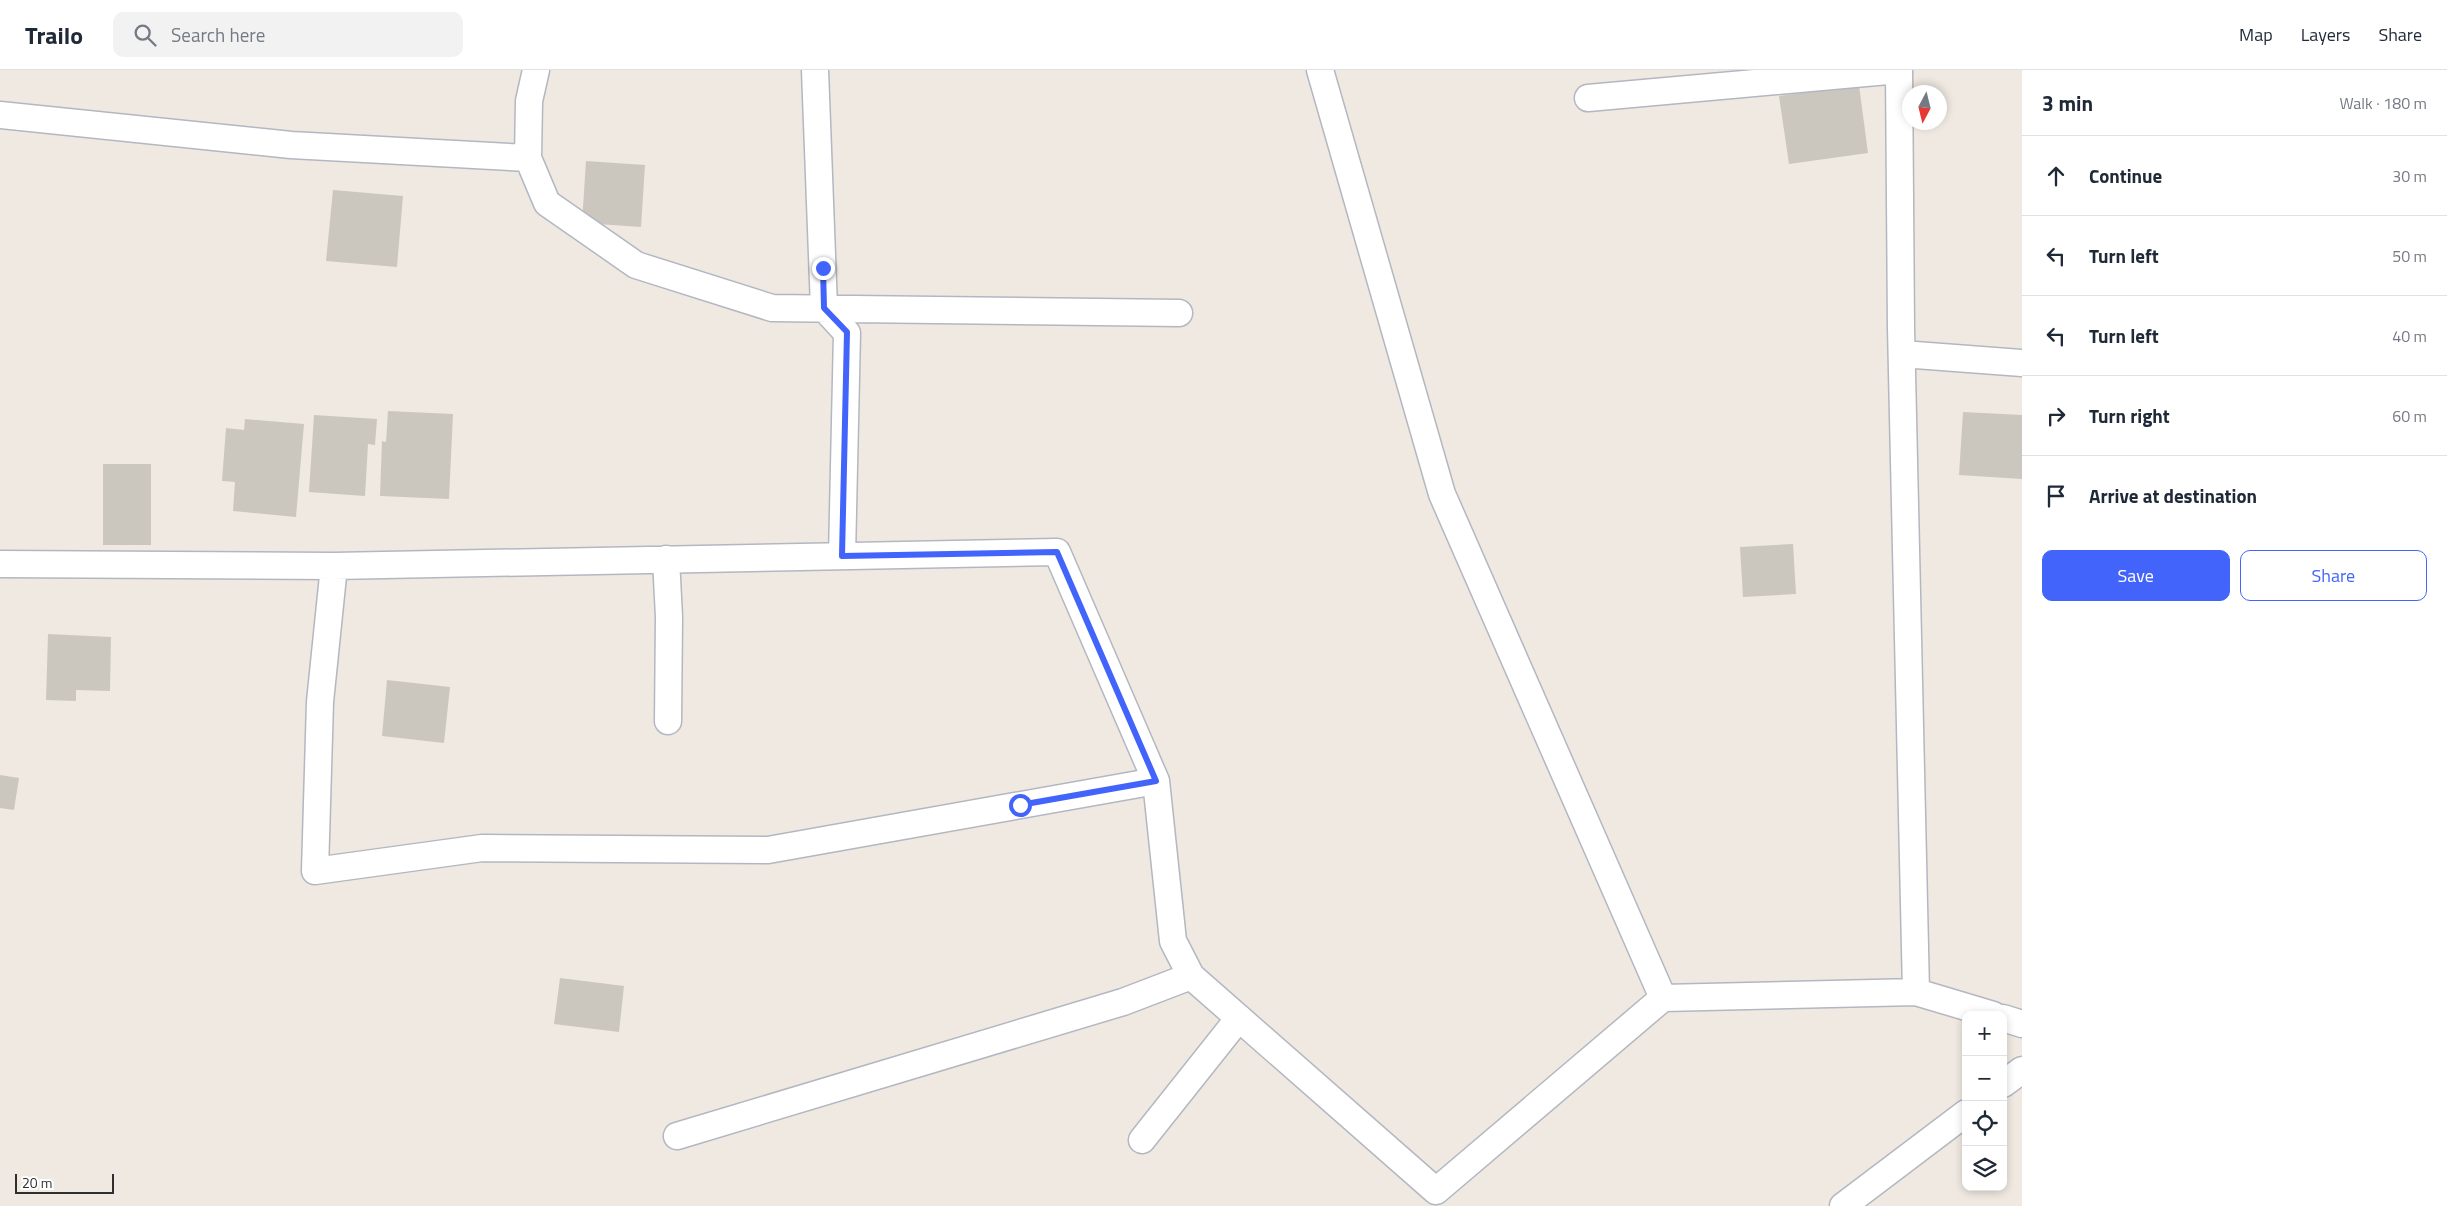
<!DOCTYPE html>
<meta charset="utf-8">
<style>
body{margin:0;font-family:"Titillium Web",sans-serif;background:#f2f2f3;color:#1f2937}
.controls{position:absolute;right:15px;bottom:15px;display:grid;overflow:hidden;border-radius:10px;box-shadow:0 2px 8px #0003}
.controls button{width:45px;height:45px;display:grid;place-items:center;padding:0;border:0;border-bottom:1px solid #e0e1e3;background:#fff;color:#1f2937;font:25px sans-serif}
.compass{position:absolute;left:1902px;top:15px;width:45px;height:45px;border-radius:50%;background:#fff;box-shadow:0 2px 8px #0003;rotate:187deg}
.scale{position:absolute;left:15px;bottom:12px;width:99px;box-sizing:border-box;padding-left:5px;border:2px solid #2e2e2e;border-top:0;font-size:14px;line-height:18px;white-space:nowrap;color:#2e2e2e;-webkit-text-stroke:4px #fff;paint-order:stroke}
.stop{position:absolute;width:15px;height:15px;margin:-11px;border:4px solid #4264fb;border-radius:50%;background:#fff}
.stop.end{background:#4264fb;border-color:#fff;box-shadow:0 1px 5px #0008}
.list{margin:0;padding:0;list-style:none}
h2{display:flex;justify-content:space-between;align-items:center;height:65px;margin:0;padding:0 20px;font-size:21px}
h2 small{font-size:16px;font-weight:400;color:#747a83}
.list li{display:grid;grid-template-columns:32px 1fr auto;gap:15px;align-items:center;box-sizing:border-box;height:80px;padding:0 20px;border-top:1px solid #e0e1e3}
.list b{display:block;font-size:19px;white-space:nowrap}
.list em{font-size:16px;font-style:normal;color:#747a83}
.actions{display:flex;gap:10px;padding:15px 20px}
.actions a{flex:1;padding:11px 0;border:1px solid #4264fb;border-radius:10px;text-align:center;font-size:18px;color:#4264fb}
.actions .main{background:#4264fb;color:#fff}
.icon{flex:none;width:28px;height:28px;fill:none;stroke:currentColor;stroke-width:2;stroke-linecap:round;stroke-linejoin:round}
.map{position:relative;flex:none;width:2022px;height:1136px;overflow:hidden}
header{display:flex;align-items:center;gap:30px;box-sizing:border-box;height:70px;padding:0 25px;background:#fff;border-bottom:1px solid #e0e1e3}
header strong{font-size:24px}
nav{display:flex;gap:28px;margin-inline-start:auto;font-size:18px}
.search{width:350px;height:45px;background:#f2f2f3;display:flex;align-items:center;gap:12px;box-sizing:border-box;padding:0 18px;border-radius:10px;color:#747a83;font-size:19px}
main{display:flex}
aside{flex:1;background:#fff}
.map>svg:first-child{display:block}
.building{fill:#cbc7bf}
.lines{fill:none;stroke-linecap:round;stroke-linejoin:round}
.street-casing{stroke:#b4b7c1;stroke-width:29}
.street{stroke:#fff;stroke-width:26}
.route{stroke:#4264fb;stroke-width:6}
</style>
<header>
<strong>Trailo</strong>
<div class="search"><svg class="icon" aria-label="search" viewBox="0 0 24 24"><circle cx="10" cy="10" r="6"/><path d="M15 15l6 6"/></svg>Search here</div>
<nav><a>Map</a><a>Layers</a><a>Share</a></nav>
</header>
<main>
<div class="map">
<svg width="2022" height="1136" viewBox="0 0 2022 1136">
<rect width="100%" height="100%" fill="#efe9e1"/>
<path class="building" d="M1859,15L1868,83L1789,94L1779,26Z
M586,91L645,95L641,157L582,153Z
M333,120L403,126L397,197L326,191Z
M388,341L453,344L449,429L380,426L382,371L386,372Z
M1963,342L2022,345V409L1959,405Z
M314,345L377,349L375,375L368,374L365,426L309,422Z
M245,349L304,354L296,447L233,441L235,412L222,411L226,358L244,360Z
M103,394H151V475H103Z
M1793,474L1796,524L1743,527L1740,477Z
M48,564L111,567L110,621L76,620V631L46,630Z
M387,610L450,617L444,673L382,666Z
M0,705L19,708L14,740L0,738Z
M560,908L624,916L619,962L554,954Z"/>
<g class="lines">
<g class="street-casing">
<path id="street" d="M815,0L824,238L847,263L842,486
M1320,0L1442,424L1663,928
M1899,0L1901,258L1916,922
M1588,28L1899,0
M0,45L291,75L528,88L529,31L536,0
M528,88L547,133L636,195L772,238L1179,243
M1902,284L2022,293
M666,489L669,547L668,651
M0,494L334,496L1057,482L1156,711L1173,871L1191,906L1436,1121L1663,928L1916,922L1993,945
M334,496L320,632L315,801L482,778L768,780L1156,711
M2003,948L2022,954
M2003,1014L2022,1000
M677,1066L1123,932L1191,906
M1142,1070L1239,948
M1843,1136L1966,1043"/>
</g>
<use href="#street" class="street"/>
</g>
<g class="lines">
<path class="route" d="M823,198L824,238L847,262L842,486L1057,482L1156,711L1020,735"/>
</g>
</svg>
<div class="controls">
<button>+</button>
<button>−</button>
<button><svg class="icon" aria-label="locate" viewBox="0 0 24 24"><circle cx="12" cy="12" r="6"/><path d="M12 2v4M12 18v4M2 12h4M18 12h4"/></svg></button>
<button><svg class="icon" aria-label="layers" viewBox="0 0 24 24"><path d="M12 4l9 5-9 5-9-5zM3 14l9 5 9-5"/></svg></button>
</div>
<svg class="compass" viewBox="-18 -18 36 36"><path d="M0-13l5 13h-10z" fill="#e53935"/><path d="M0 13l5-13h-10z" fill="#747a83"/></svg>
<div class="scale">20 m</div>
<div class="stop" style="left:1020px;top:735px"></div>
<div class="stop end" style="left:823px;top:198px"></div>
</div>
<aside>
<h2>3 min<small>Walk · 180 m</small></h2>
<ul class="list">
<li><svg class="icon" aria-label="ahead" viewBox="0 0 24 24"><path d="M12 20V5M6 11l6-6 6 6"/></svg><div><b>Continue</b></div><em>30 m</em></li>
<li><svg class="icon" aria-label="left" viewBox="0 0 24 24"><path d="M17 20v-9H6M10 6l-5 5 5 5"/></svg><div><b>Turn left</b></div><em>50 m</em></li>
<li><svg class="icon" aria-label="left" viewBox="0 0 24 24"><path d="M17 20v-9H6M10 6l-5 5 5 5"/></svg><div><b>Turn left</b></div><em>40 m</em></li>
<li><svg class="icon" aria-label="right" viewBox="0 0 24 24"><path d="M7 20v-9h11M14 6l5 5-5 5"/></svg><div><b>Turn right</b></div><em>60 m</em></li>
<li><svg class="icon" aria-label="arrive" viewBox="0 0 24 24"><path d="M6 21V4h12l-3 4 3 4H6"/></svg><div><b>Arrive at destination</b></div></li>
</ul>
<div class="actions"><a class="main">Save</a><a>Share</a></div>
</aside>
</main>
